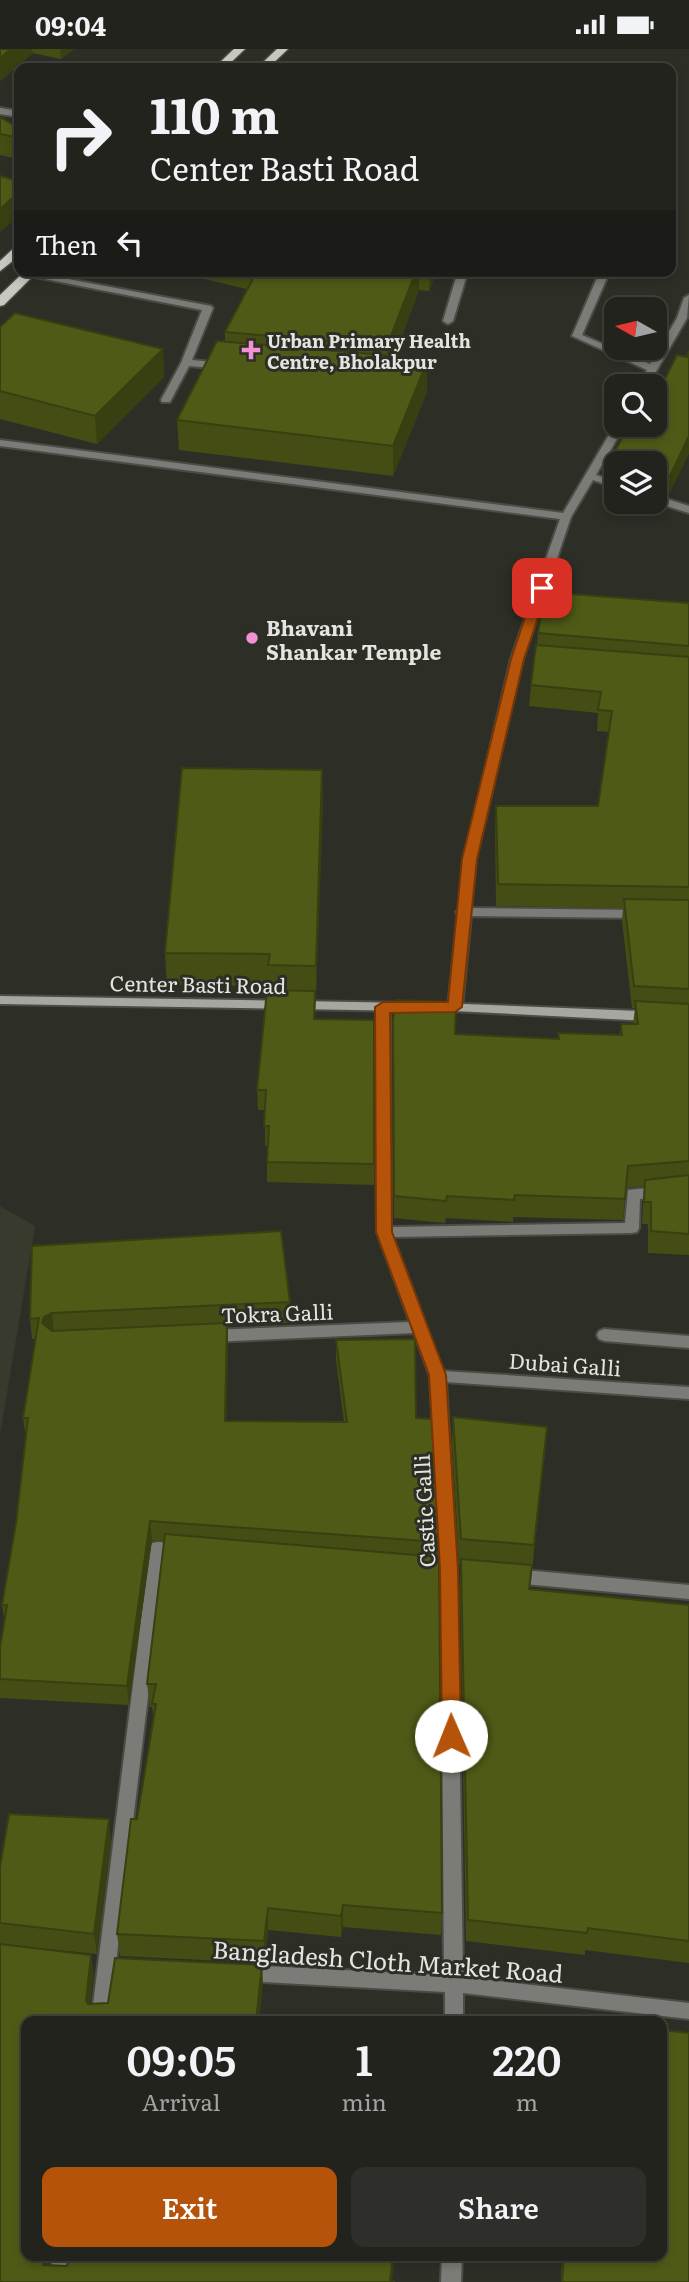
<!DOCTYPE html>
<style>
body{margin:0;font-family:Literata,serif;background:#2e2f2a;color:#f1f3f6;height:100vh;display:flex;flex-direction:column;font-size:26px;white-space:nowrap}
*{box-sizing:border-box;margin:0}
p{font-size:23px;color:#a2a4a4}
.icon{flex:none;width:38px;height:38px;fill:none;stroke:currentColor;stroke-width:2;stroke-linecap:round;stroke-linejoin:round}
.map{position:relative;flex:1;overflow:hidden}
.drawer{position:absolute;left:21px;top:1967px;width:646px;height:245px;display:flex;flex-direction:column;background:#22231d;border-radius:14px;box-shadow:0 4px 10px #0003,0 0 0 2px #3f403b}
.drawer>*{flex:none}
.guide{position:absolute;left:14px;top:14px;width:662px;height:214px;border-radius:14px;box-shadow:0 4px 10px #0003,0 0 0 2px #3f403b;background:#22231d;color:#f1f3f6;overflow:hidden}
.needle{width:46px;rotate:278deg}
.fabs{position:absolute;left:604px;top:248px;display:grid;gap:14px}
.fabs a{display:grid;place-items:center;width:63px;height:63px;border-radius:14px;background:#22231d;box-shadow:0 4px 10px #0003,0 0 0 2px #3f403b;font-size:35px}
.pin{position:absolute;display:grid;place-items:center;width:60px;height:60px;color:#fff;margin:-30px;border-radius:14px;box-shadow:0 4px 10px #0006}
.me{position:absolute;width:77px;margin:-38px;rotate:359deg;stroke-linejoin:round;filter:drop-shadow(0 0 5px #0008)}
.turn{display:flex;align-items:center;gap:24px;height:147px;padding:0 21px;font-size:32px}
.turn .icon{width:91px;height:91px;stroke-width:2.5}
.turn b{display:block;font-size:49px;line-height:60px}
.then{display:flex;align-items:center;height:66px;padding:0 21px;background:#0003;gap:14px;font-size:26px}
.eta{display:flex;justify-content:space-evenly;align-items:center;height:119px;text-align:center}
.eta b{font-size:42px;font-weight:600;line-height:49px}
.primary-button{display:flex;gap:14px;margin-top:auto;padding:14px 21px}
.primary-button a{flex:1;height:80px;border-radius:14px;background:#b45309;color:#fff;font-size:28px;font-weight:600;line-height:80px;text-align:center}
.primary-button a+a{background:#2e2f2a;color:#f1f3f6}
.status{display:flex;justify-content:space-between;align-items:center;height:49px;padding:0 35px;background:#22231d;direction:ltr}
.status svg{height:19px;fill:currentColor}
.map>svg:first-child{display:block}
.built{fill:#373a2c}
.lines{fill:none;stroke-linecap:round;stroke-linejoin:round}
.lane-casing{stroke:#4a4c45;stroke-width:4}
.street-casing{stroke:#4a4c45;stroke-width:4}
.secondary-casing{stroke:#4a4c45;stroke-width:4}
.primary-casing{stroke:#4a4c45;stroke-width:3}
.lane{fill:#7b7c77;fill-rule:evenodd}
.street{fill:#7b7c77;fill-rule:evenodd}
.secondary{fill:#a6a7a1;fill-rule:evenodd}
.primary{fill:#c7c9c0;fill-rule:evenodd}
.wall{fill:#454d14}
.shaded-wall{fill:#383f10}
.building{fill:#505a17;stroke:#383f10;stroke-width:2}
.route{fill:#b45309;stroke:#753606;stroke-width:2}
.poi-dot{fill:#f491d4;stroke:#2d2f27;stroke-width:2.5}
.labels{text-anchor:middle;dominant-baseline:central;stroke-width:6;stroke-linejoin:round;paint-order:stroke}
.far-poi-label{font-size:18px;font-weight:bold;fill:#e4e5e0;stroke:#2d2f27;text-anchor:start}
.poi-label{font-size:21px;font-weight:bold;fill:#e4e5e0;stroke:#2d2f27;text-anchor:start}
.street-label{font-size:21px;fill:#e4e5e0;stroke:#2d2f27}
.near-street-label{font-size:24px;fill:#e4e5e0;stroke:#2d2f27}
</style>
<div class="status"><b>09:04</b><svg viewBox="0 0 49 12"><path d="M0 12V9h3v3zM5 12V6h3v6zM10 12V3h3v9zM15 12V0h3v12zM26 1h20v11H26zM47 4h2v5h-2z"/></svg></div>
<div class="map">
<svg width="689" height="2233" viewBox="0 0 689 2233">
<rect width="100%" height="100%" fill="#2d2f27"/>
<path class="built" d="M0 1157 35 1177 0 1386Z"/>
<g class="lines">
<g class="lane-casing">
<path id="lane" d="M26 222 211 257 213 259 192 311 223 314 228 317 223 320 189 317 170 353H162L161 351 181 314 202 261 30 227 27 226Z"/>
</g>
<g class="street-casing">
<g id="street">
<path d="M0 59 19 62V68L0 65Z"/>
<path d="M458 222H468L453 272 448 275 443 272Z"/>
<path d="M600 222H610L582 286 650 315 677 269 684 249 689 246 687 269 647 338H637L647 321 572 287Z"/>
<path d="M616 374V376H625L596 426 616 432V439L593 431 571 468 523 610 476 810 471 859 639 861 645 865 639 869 471 867 462 958 455 962 448 958 458 866 456 863 459 860 464 810 511 610 560 470 0 397V391L563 464Z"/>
<path d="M654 446 689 457V464L654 453Z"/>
<path d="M383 954 390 958 391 1178 625 1174 628 1141 689 1135V1145L640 1150 639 1179 637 1183 632 1184 393 1188 443 1322 689 1338V1350L446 1333 457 1521 463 1928 689 1954V1970L463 1944V1972H445V1943L245 1932 239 1930 236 1924 239 1918 245 1916 444 1926 441 1521 430 1327 414 1284 209 1293 204 1291 202 1287 204 1283 209 1281 410 1273 377 1183 376 958Z"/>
<path d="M604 1280 689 1287V1299L604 1292 599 1290 597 1286 599 1282Z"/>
<path d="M158 1493 188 1496 190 1501 188 1506 182 1507 165 1506 109 1972H91L150 1499 152 1494Z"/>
<path d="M513 1520 689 1536V1550L513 1534 507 1532 505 1527 507 1522Z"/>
<path d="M53 2207H73L69 2233H49Z"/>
<path d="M442 2207H462L461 2233H441Z"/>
</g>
</g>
<g class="secondary-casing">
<g id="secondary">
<path d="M0 947 411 954 418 958 411 962 0 955Z"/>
<path d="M439 954 689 964V974L434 961 432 958 434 955Z"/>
</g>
</g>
<g class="primary-casing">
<g id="primary">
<path d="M234 0H245L225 19H214Z"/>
<path d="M277 0H288L268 19H257Z"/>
<path d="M15 198H19V207L0 222V212Z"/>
<path d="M25 222H38L4 256 0 257V246Z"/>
</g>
</g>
<use href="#lane" class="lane"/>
<use href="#street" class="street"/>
<use href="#secondary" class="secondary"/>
<use href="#primary" class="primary"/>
</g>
<g class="wall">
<path d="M0 0H74L61 10 33 4 0 32Z"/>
<path d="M0 68 19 79V110L0 106Z"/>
<path d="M170 222H437L429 242 419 241 394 308 427 313V343L393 427 179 401 177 371 225 293V283L247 240Z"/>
<path d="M0 278 163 300 164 328 97 395 0 370Z"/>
<path d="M689 302V404L668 447 654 442V415H616V426L612 424 614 404 658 344 687 308Z"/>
<path d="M689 554V1206L648 1204V1175H642L644 1137 626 1139 623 1171 513 1168V1173L446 1169 445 1174 394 1169 393 992 455 985 558 990V984L620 986 621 975H633L635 959H632L622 872 623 859 496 857 495 778 496 757H598L609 683 597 682 598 664 529 657 531 636 537 596 538 584Z"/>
<path d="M322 721 323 753 315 970 374 971V1136L267 1133V1113L268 1097H265V1061H258L257 1041 269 937 167 936 165 904Z"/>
<path d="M32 1197 290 1253V1274L227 1276 228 1294 226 1372 344 1373 336 1311V1291L416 1369 439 1493 442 1864 441 1886 343 1878 341 1888 268 1881 265 1914 120 1907 117 1885 154 1671 152 1658H150L147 1635 165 1492 152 1491 129 1656 0 1649V1599L5 1573 2 1556 16 1474 26 1389 23 1369 36 1290H32L30 1270Z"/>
<path d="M453 1368 545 1403 530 1541 689 1556V1914L585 1901V1906L466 1892 460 1533 461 1515H459L452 1393Z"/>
<path d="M111 1791 97 1905 0 1895V1818Z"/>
<path d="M562 2207H662L689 2233H561Z"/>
</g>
<g class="shaded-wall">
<path d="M11 0H32L33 4 0 32V9Z"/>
<path d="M60 0H74L61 10Z"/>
<path d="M19 143V167L0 183V160Z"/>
<path d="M250 222H258L251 241Z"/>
<path d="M416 222H419V241L387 325V297Z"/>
<path d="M430 222H437L429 242Z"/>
<path d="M163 300 164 328 97 395 95 367Z"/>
<path d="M427 313V343L393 427V397Z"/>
<path d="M689 387V404L668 447 670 427Z"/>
<path d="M322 721 323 753 316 949V917Z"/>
<path d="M52 1264 54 1284 42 1274 44 1268Z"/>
<path d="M227 1274 228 1294 226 1392 225 1372Z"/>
<path d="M547 1378 545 1403 532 1521 534 1496Z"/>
<path d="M150 1472 152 1491 129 1656 127 1637Z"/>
<path d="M109 1770 111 1791 97 1905 94 1885Z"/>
<path d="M343 1856V1878L341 1888V1867Z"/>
<path d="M268 1859V1881L265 1914 264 1892Z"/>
<path d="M91 1906 94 1926 88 1972 86 1952Z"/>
<path d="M262 1916 263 1936 259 1972H256Z"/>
<path d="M45 2207H51L47 2233 43 2216Z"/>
<path d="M393 2207H395L392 2233H390Z"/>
</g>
<g class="building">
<path d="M0 0H11L0 9Z"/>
<path d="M0 68 19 79V89L0 85Z"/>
<path d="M0 127 19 132V143L0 160Z"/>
<path d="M257 222H416L387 297 225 283Z"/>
<path d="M15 264 163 300 95 367 0 342V278Z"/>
<path d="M217 292 383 306 427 313 393 397 177 371Z"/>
<path d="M689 302V387L670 427 654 420V415H641L614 404 629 376H654V344H658L677 306 687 308Z"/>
<path d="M544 543 689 554V597L538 584Z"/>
<path d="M536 596 689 608V838L498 835 496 757H598L612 662 598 661 601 643 531 636Z"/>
<path d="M182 719 322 721 316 917 268 916 270 905 165 904Z"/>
<path d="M624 850 689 851V940L634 937Z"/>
<path d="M267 941 315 942 314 970 374 971V1115L267 1113 269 1077H264L266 1041H257Z"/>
<path d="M396 951 456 953 455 985 559 990 558 984 622 986 621 975H638L635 952 689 955V1112L628 1117 625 1150 515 1146 514 1151 447 1147 446 1152 394 1147 393 970Z"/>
<path d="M689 1126V1185L651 1182V1153H644L645 1131Z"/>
<path d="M281 1182 290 1253 52 1264 44 1268 42 1274 52 1282 227 1274 225 1372 347 1373 336 1291 415 1290 416 1369 432 1370 439 1493 150 1472 127 1637 0 1630V1599L7 1556H2L16 1474 28 1369H23L39 1269 30 1270 32 1197Z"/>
<path d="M453 1368 547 1378 534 1496 461 1490Z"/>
<path d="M165 1485 439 1508 442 1864 343 1856 341 1867 268 1859 264 1892 117 1885 131 1770H137L156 1655H152L156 1635H147Z"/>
<path d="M461 1510 532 1516 529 1540 689 1556V1892L588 1879 587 1884 468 1871Z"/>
<path d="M9 1765 109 1770 94 1885 0 1874V1818Z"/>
<path d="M0 1895 91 1906 86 1952 88 1955 108 1954 115 1909 262 1916 256 1972H26V2207H45L43 2216 67 2217 69 2207H393L390 2232 395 2233H0Z"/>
<path d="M488 1970 508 1972H487Z"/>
<path d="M662 1981 689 1984V2233H562L564 2207H662Z"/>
</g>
<path class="route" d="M542 535 548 539 524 610 477 810 462 958 455 963 390 964 392 1183 446 1326 458 1521 461 1687 458 1693 451 1695 444 1693 442 1687 440 1521 429 1326 376 1183 375 958 383 953H448L462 810 511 610 535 539Z"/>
<g class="poi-dot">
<path d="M247.5 290.5h7v7h7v7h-7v7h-7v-7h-7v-7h7z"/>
<circle cx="252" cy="589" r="7"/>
</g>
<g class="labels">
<g class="far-poi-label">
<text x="267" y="291">Urban Primary Health<tspan x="267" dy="21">Centre, Bholakpur</tspan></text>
</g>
<g class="poi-label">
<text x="266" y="577">Bhavani<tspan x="266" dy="24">Shankar Temple</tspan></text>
</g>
<g class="street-label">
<text transform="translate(198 934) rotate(1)">Center Basti Road</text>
<text transform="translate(277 1263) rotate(-2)">Tokra Galli</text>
<text transform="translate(565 1314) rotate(4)">Dubai Galli</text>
<text transform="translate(423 1462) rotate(-93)">Castic Galli</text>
</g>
<g class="near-street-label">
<text transform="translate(388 1911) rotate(4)">Bangladesh Cloth Market Road</text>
</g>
</g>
</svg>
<div class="fabs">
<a><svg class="needle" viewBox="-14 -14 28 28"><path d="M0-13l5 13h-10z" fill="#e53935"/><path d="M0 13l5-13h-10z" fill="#a2a4a4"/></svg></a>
<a><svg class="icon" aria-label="search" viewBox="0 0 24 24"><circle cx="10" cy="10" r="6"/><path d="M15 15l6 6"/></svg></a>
<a><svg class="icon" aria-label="layers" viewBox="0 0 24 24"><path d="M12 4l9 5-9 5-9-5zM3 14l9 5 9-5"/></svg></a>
</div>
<div class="pin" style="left:542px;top:539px;background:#d93025"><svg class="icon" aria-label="arrive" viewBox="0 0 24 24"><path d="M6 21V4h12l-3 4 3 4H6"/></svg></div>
<svg class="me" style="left:451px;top:1687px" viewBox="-20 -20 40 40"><circle r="19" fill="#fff"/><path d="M0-13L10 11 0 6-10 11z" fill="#b45309"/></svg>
<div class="guide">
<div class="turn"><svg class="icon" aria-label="right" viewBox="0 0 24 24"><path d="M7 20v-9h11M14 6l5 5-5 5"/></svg><div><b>110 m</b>Center Basti Road</div></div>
<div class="then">Then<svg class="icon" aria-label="left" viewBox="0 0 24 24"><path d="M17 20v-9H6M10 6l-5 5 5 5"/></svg></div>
</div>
<section class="drawer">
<div class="eta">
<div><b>09:05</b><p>Arrival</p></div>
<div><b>1</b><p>min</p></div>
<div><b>220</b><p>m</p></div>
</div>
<div class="primary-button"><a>Exit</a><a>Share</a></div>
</section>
</div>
